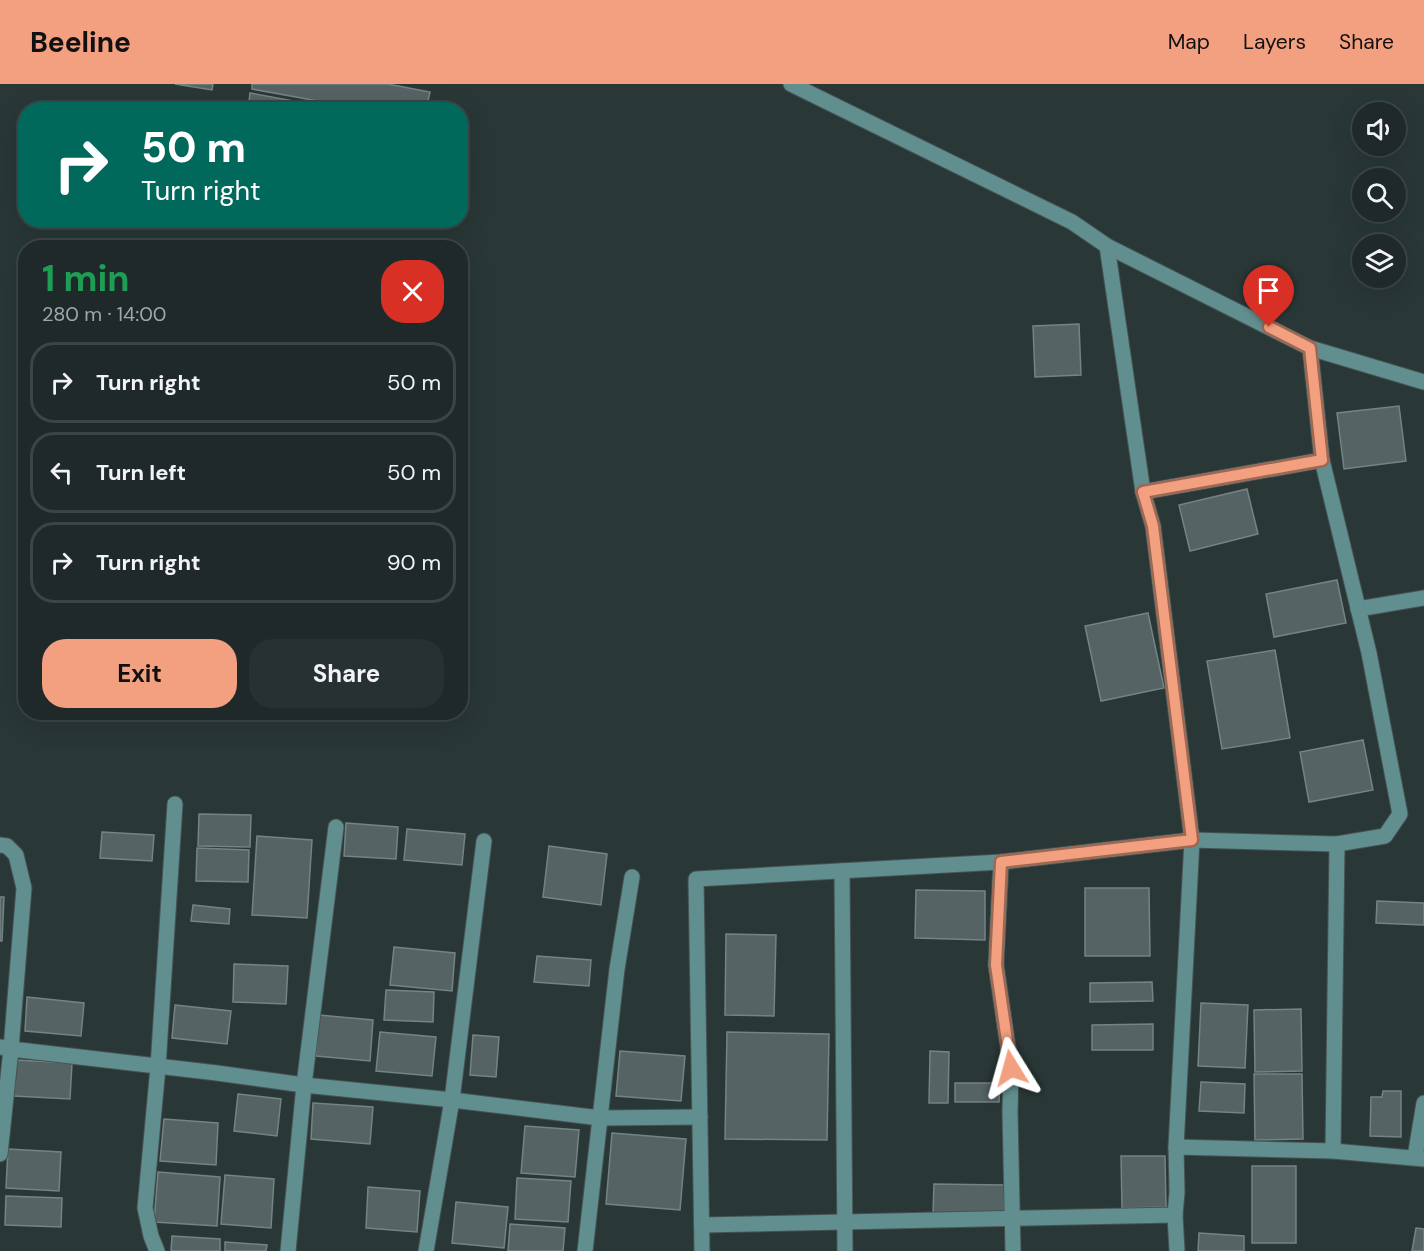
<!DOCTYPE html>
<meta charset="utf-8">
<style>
body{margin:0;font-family:"DM Sans",sans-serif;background:#273131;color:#f1f3f6;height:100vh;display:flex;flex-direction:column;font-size:22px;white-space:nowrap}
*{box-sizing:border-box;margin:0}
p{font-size:20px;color:#a1a6a8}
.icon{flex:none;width:33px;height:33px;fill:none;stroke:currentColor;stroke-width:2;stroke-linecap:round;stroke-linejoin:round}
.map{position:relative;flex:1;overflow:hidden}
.sheet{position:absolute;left:18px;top:156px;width:450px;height:480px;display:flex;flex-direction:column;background:#1f2929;border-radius:24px;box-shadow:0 6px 24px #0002,0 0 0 2px #3c4546}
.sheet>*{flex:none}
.banner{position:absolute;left:18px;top:18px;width:450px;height:126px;border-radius:24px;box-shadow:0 6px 24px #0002,0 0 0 2px #3c4546;background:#00695c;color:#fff;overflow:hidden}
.buttons{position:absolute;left:1352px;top:18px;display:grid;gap:12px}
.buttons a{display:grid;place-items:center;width:54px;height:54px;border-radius:50%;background:#1f2929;box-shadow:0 6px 24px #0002,0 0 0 2px #3c4546;font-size:30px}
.pin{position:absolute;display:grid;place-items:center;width:51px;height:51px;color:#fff;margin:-62px -26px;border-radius:50% 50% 50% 0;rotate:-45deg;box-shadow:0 0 6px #0007}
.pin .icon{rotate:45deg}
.me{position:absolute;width:66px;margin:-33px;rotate:352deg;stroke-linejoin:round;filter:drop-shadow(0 0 4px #0008)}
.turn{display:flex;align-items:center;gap:21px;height:126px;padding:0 24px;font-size:27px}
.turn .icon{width:78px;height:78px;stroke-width:2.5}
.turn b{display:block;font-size:42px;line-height:51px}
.round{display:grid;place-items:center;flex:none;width:63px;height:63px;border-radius:24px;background:#273131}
.overview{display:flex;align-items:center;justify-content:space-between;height:102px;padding:0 24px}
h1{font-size:36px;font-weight:700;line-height:45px;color:#1e9e55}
.cta{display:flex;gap:12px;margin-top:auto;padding:12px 24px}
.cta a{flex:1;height:69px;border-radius:24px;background:#f2a080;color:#111;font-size:24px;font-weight:700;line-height:69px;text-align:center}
.cta a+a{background:#273131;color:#f1f3f6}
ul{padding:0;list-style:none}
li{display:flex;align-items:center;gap:18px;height:81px;margin:0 12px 9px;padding:0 12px;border:3px solid #3c4546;border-radius:24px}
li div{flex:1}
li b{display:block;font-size:22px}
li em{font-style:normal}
header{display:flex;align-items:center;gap:36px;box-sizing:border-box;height:84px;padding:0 30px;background:#f2a080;color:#111}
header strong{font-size:28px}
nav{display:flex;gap:33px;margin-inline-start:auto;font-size:21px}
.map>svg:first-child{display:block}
.building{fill:#556364;stroke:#748383;stroke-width:1.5}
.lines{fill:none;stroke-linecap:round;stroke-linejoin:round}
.minor-casing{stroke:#465353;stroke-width:17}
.minor{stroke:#618e8f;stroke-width:15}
.route-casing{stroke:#9d6853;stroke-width:15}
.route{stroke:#f2a080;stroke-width:10}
</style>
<header>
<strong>Beeline</strong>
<nav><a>Map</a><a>Layers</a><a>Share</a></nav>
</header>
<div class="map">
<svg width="1424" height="1167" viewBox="0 0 1424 1167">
<rect width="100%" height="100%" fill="#293737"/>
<g class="building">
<path d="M175 0H213L212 6Z"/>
<path d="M252 0H388L430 8 426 26H367L252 5Z"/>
<path d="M250 9 343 26H248Z"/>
<path d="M1079 240 1081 291 1035 293 1033 242Z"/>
<path d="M1399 322 1406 377 1344 385 1337 329Z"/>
<path d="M1247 405 1258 450 1190 467 1179 421Z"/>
<path d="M1337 496 1346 539 1274 553 1266 510Z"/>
<path d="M1148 529 1164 604 1101 617 1085 542Z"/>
<path d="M1275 566 1290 654 1222 665 1207 577Z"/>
<path d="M1363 656 1373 706 1309 718 1300 668Z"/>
<path d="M199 730 251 731 250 763 198 762Z"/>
<path d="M346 739 398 743 396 775 344 772Z"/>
<path d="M407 745 465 750 462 781 404 776Z"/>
<path d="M102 748 154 751 152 777 100 774Z"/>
<path d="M257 752 312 756 307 834 252 831Z"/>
<path d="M549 762 607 770 601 821 543 813Z"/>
<path d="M197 764 249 766 248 798 196 797Z"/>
<path d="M1085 804H1149L1150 872H1085Z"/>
<path d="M916 806 985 807V856L915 854Z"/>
<path d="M0 813H4L2 857H0Z"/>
<path d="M1377 817 1424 819V841L1376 839Z"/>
<path d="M193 821 230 825 229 840 191 837Z"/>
<path d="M726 850 776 851 774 932 725 931Z"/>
<path d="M394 863 455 869 452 907 390 901Z"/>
<path d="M537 872 591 876 589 902 534 898Z"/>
<path d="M234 880 288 882 286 920 233 918Z"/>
<path d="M1152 898 1153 917 1090 918V899Z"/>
<path d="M386 906 434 908 433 938 384 936Z"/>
<path d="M27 913 84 919 81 952 25 947Z"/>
<path d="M1201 919 1248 921 1245 984 1198 982Z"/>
<path d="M175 921 231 927 227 960 172 954Z"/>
<path d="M1301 925 1302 987 1255 988 1254 926Z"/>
<path d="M319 931 373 936 370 977 316 972Z"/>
<path d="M1153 940V966H1092V941Z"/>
<path d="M380 948 436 953 432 992 376 987Z"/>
<path d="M727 948 829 950 827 1056 725 1055Z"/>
<path d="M473 951 499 953 496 993 470 991Z"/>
<path d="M620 967 685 972 681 1017 616 1012Z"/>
<path d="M930 967 949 968 948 1019H929Z"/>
<path d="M16 976 72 979 70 1015 14 1012Z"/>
<path d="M1254 990H1302L1303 1055 1255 1056Z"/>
<path d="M1201 998 1245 1000 1244 1029 1199 1027Z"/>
<path d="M955 999H1000L999 1018H955Z"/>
<path d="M1383 1007H1401V1053L1370 1052 1371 1013H1382Z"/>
<path d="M238 1010 281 1015 277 1052 234 1047Z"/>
<path d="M313 1019 373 1023 370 1060 311 1055Z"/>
<path d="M164 1035 218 1039 216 1081 160 1077Z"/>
<path d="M525 1042 579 1046 575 1093 521 1089Z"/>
<path d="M612 1049 686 1055 680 1126 606 1120Z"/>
<path d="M8 1065 61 1068 59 1107 6 1104Z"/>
<path d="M1121 1072H1165L1166 1123 1122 1124Z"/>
<rect x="1252" y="1082" width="44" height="77"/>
<path d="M158 1088 220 1093 217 1142 154 1138Z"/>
<path d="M225 1091 274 1095 271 1144 221 1140Z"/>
<path d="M517 1094 571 1097 568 1138 515 1135Z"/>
<path d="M934 1100 1004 1101V1131L933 1130Z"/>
<path d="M368 1103 420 1107 417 1148 366 1144Z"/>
<path d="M6 1112 62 1114 61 1143 5 1141Z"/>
<path d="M456 1118 508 1123 504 1164 452 1159Z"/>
<path d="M510 1140 565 1144 563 1167H508Z"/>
<path d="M1416 1144 1424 1145V1167H1412Z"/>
<path d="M1199 1149 1244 1152V1167H1198Z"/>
<path d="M172 1152 220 1155V1167H171Z"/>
<path d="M225 1158 267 1161 266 1167H225Z"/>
</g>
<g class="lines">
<g class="minor-casing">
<g id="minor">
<path d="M791 0 1072 138 1107 162 1310 264 1424 298"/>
<path d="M1143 408 1322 376"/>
<path d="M1358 525 1424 514"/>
<path d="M0 761 7 762 16 771 24 804 11 965 0 963"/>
<path d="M1001 778 996 881 1011 984 1010 1028 1013 1167"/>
<path d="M842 787 845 1167"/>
<path d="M632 793 617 885 600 1034 700 1033"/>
<path d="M1176 1063 1333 1067 1424 1075"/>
<path d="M1333 1067 1337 760"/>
<path d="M0 1070 11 965 217 989 304 1001 452 1016 600 1034 585 1167"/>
<path d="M1415 1073 1424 1019"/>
<path d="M1175 1131 1177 1167"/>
<path d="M702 1141 1175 1131 1177 1108 1176 1063 1192 756 1153 442 1143 408 1107 162"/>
<path d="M157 1167 151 1152 145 1124 158 983 175 720"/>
<path d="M288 1167 304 1001 336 743"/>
<path d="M426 1167 452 1016 484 757"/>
<path d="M702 1167 696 795 1001 778 1192 756 1337 760 1385 752 1400 730 1369 569 1322 376 1310 264"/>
</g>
</g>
<use href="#minor" class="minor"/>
</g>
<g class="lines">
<g class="route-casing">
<path id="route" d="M1011 984 996 881 1001 778 1192 756 1153 442 1143 408 1322 376 1310 264 1269 243"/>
</g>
<use href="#route" class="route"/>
</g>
</svg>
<div class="buttons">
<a><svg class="icon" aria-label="sound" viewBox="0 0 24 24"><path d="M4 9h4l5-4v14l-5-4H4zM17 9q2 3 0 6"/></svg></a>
<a><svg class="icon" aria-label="search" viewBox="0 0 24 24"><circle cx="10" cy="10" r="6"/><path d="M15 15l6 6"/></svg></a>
<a><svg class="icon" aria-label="layers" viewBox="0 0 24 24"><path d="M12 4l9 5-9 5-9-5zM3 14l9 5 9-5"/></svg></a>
</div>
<div class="pin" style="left:1269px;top:243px;background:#d93025"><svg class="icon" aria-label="arrive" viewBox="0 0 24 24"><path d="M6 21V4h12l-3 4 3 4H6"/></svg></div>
<svg class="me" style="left:1011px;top:984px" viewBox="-20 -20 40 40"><path d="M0-17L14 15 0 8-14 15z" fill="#f2a080" stroke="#fff" stroke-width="4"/></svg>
<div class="banner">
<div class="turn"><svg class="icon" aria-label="right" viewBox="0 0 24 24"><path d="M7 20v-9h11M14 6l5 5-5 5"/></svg><div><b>50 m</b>Turn right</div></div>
</div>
<section class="sheet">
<div class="overview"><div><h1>1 min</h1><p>280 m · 14:00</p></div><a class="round" style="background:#d93025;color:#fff"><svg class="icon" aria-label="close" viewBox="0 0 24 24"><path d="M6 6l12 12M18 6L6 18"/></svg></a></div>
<ul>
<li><svg class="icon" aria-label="right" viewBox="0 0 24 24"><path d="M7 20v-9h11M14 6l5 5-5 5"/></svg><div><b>Turn right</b></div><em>50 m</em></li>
<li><svg class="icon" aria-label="left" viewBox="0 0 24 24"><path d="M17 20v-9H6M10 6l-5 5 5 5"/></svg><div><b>Turn left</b></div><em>50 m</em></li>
<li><svg class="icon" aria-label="right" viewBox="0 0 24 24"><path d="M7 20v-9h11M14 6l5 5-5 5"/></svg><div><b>Turn right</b></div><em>90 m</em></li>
</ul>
<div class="cta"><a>Exit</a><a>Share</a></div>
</section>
</div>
